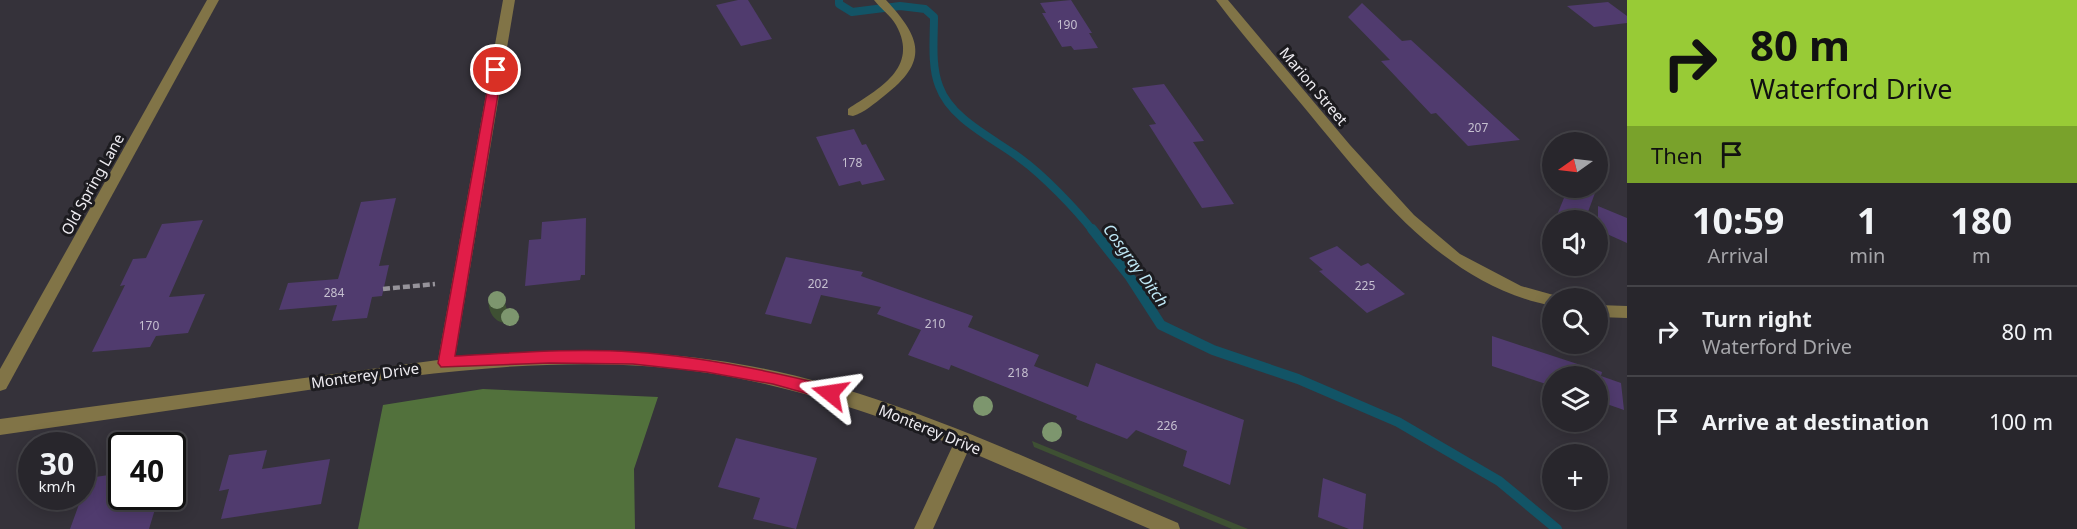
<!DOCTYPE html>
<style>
body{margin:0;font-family:"Noto Sans",sans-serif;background:#343238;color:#f1f3f6;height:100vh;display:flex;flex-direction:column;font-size:22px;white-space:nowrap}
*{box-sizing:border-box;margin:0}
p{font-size:20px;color:#a5a5a9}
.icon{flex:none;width:33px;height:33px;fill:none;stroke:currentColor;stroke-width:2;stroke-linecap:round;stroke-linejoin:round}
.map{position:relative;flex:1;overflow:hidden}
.sheet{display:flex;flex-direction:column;background:#28262c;width:450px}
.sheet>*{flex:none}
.guide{background:#98cb36;color:#111;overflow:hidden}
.needle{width:39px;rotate:256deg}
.fabs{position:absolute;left:1542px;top:132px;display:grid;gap:12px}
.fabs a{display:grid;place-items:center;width:66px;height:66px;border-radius:50%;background:#28262c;box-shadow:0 3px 15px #0003,0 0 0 2px #444348;font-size:30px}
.speed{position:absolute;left:18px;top:432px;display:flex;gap:12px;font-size:30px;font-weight:700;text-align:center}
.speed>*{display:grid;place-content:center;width:78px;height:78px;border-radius:50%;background:#28262c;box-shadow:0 3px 15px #0003,0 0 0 2px #444348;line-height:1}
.speed small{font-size:15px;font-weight:400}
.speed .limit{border:3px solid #111;border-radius:9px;background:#fff;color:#111}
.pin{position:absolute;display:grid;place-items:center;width:51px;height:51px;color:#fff;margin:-26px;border:3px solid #fff;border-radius:50%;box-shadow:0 2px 6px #0007}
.me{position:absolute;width:66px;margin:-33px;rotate:285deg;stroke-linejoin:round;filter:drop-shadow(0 0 4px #0008)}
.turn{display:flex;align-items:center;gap:21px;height:126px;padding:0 24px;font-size:27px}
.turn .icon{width:78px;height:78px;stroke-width:2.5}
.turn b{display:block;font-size:42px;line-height:51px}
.then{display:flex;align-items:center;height:57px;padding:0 24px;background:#0003;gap:12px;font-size:22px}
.eta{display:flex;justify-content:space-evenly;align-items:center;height:102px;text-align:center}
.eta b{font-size:36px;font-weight:700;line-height:42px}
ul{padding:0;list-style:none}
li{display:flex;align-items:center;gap:18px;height:90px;padding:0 24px;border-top:2px solid #444348}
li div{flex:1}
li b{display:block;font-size:22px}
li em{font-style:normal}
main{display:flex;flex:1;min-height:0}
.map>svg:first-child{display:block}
.green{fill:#3e5033}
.forest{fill:#52713c}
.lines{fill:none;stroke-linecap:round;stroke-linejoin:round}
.stream-far1{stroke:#125466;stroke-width:8}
.stream{stroke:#125466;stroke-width:10}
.building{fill:#503b6e}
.path{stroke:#96939a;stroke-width:4.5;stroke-dasharray:7 3;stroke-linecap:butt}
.minor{fill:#817447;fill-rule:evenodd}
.tree{fill:#7d966e}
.route{fill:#e11d48;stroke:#92132f;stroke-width:1.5}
.labels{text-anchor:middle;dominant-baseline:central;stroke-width:6;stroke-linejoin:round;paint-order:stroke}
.number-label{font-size:12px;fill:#c6c0d0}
.street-label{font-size:15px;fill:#eeecf1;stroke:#1c1b1f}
.water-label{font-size:16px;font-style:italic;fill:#bee7f5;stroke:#1c1b1f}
</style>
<main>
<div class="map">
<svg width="1627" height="529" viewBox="0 0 1627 529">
<rect width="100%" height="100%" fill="#35323a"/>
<g class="green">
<path d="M496 293H502L507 310 520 316 518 321C498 329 486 314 489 296Z"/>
<path d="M1032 441 1248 529H1232L1034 447Z"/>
</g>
<path class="forest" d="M483 389 658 397 634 469 635 529H358L383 405Z"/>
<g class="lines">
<path class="stream-far1" d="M839 0V4L852 12 900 6 925 9 934 17C934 38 931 66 939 86 951 120 995 139 1021 159 1043 175 1076 209 1093 231"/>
<path class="stream" d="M1092 229 1130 277 1161 325 1213 350 1298 379 1398 422 1499 481 1557 529"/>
</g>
<g class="building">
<path d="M738 0H748L772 39 741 46 716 5Z"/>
<path d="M1071 0 1092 33H1089L1098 48 1074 50 1071 46 1062 47 1042 13H1046L1040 3Z"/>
<path d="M1608 2 1627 16V23L1594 27 1567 6Z"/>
<path d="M1362 3 1402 41 1411 40 1520 140 1468 146 1436 113 1431 114 1381 61 1390 60 1348 17Z"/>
<path d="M1164 84 1204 141 1193 142 1234 204 1202 208 1149 125 1156 124 1132 88Z"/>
<path d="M854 129 862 145 866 144 885 180 862 185 860 181 839 186 816 137Z"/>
<path d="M1568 188H1580L1595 193 1585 220H1555Z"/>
<path d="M396 198 379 266 389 265 382 296 372 297 367 318 332 321 337 305 279 310 288 283 338 279 361 202Z"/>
<path d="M1598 206 1627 218V243L1598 230Z"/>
<path d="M586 218 585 275H581L580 280 525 286 529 240 541 239 542 222Z"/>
<path d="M203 220 169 297 205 294 188 333 156 336 150 347 92 352 125 285 120 286 133 259 146 258 162 224Z"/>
<path d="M1337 246 1361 266 1368 263 1405 294 1367 313 1319 271 1323 270 1309 258Z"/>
<path d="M786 257 863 272 861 276 973 316 968 327 1039 355 1034 366 1088 387 1096 363 1244 420 1230 485 1183 466 1187 451 1136 430 1127 439 1076 419 1077 416 951 365 949 370 908 355 921 330 877 314 881 307 821 295 811 324 765 314Z"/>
<path d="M1492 336 1602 372 1601 376 1621 383 1624 410 1598 401V376H1552V386L1492 366Z"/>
<path d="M736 438 817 458 796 529 753 519 760 498 718 487Z"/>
<path d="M267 450 262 469 330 459 321 504 221 519 229 489 219 491 229 455Z"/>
<path d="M122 473V496H159L149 529H70L82 496V479Z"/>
<path d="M1323 478 1366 494 1363 529H1349L1318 517Z"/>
</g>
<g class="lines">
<path class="path" d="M383 289 435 284"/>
<g class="minor">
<path d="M207 0H219L6 389 0 391V369Z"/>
<path d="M503 0H515L455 358C541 349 627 348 713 360 875 382 1028 460 1178 523L1180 529H1150L968 451 933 529H914L953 445C876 414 797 388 715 374 581 352 442 371 308 390 206 405 103 420 0 435V419L438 360Z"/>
<path d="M874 0H886C921 38 930 61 884 96 875 103 864 113 853 116L848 115V109C878 89 920 68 896 25 891 16 881 9 874 0Z"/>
<path d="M1216 0H1228L1350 145 1414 215 1460 254 1521 286 1557 296 1559 298H1552V306C1442 284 1371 188 1303 106 1274 71 1243 36 1216 0Z"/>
<path d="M1598 305 1627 306V318L1598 317Z"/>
</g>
</g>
<g class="tree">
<circle cx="497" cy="300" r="9"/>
<circle cx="510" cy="317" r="9"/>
<circle cx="983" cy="406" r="10"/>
<circle cx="1052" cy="432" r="10"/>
</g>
<path class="route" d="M496 66 502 70 455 356C514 353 573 348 633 352 700 356 766 370 830 386L836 388 838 393 836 398 830 400 773 384 706 372 633 364 550 363 441 367 438 363 491 70Z"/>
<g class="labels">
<g class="number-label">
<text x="1067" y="24">190</text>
<text x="1478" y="127">207</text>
<text x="852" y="162">178</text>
<text x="818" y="283">202</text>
<text x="1365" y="285">225</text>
<text x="334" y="292">284</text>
<text x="935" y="323">210</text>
<text x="149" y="325">170</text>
<text x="1018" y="372">218</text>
<text x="1167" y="425">226</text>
</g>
<g class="street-label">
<text transform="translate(1314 86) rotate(50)">Marion Street</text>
<text transform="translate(92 184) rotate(-61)">Old Spring Lane</text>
<text transform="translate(365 375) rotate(-8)">Monterey Drive</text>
<text transform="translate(930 429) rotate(22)">Monterey Drive</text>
</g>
<g class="water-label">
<text transform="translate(1136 265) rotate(54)">Cosgray Ditch</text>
</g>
</g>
</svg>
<div class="fabs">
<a><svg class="needle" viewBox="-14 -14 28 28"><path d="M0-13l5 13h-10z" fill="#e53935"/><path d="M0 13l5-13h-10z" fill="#a5a5a9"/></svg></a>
<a><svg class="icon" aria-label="sound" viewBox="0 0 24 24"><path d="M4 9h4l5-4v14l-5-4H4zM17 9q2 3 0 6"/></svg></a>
<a><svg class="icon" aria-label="search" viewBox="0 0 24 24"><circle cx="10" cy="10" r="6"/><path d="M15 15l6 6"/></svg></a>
<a><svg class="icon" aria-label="layers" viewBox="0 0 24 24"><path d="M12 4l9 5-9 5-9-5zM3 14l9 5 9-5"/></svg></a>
<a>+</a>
</div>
<div class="speed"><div>30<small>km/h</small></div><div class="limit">40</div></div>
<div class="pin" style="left:496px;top:70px;background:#d93025"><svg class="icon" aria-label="arrive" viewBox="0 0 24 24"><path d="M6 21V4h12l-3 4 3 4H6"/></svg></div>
<svg class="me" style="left:830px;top:393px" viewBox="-20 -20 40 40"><path d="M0-17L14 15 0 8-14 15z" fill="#e11d48" stroke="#fff" stroke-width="4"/></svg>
</div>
<section class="sheet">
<div class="guide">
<div class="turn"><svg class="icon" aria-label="right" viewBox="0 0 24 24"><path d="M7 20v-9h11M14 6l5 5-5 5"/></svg><div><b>80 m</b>Waterford Drive</div></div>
<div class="then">Then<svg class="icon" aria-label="arrive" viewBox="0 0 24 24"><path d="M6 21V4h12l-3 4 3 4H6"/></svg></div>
</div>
<div class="eta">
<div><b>10:59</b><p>Arrival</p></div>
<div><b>1</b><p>min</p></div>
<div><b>180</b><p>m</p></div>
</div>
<ul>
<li><svg class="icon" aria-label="right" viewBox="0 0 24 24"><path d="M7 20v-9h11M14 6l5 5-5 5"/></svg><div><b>Turn right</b><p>Waterford Drive</p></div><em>80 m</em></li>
<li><svg class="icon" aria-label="arrive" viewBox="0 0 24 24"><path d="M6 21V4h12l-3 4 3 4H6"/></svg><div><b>Arrive at destination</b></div><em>100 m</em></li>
</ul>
</section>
</main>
